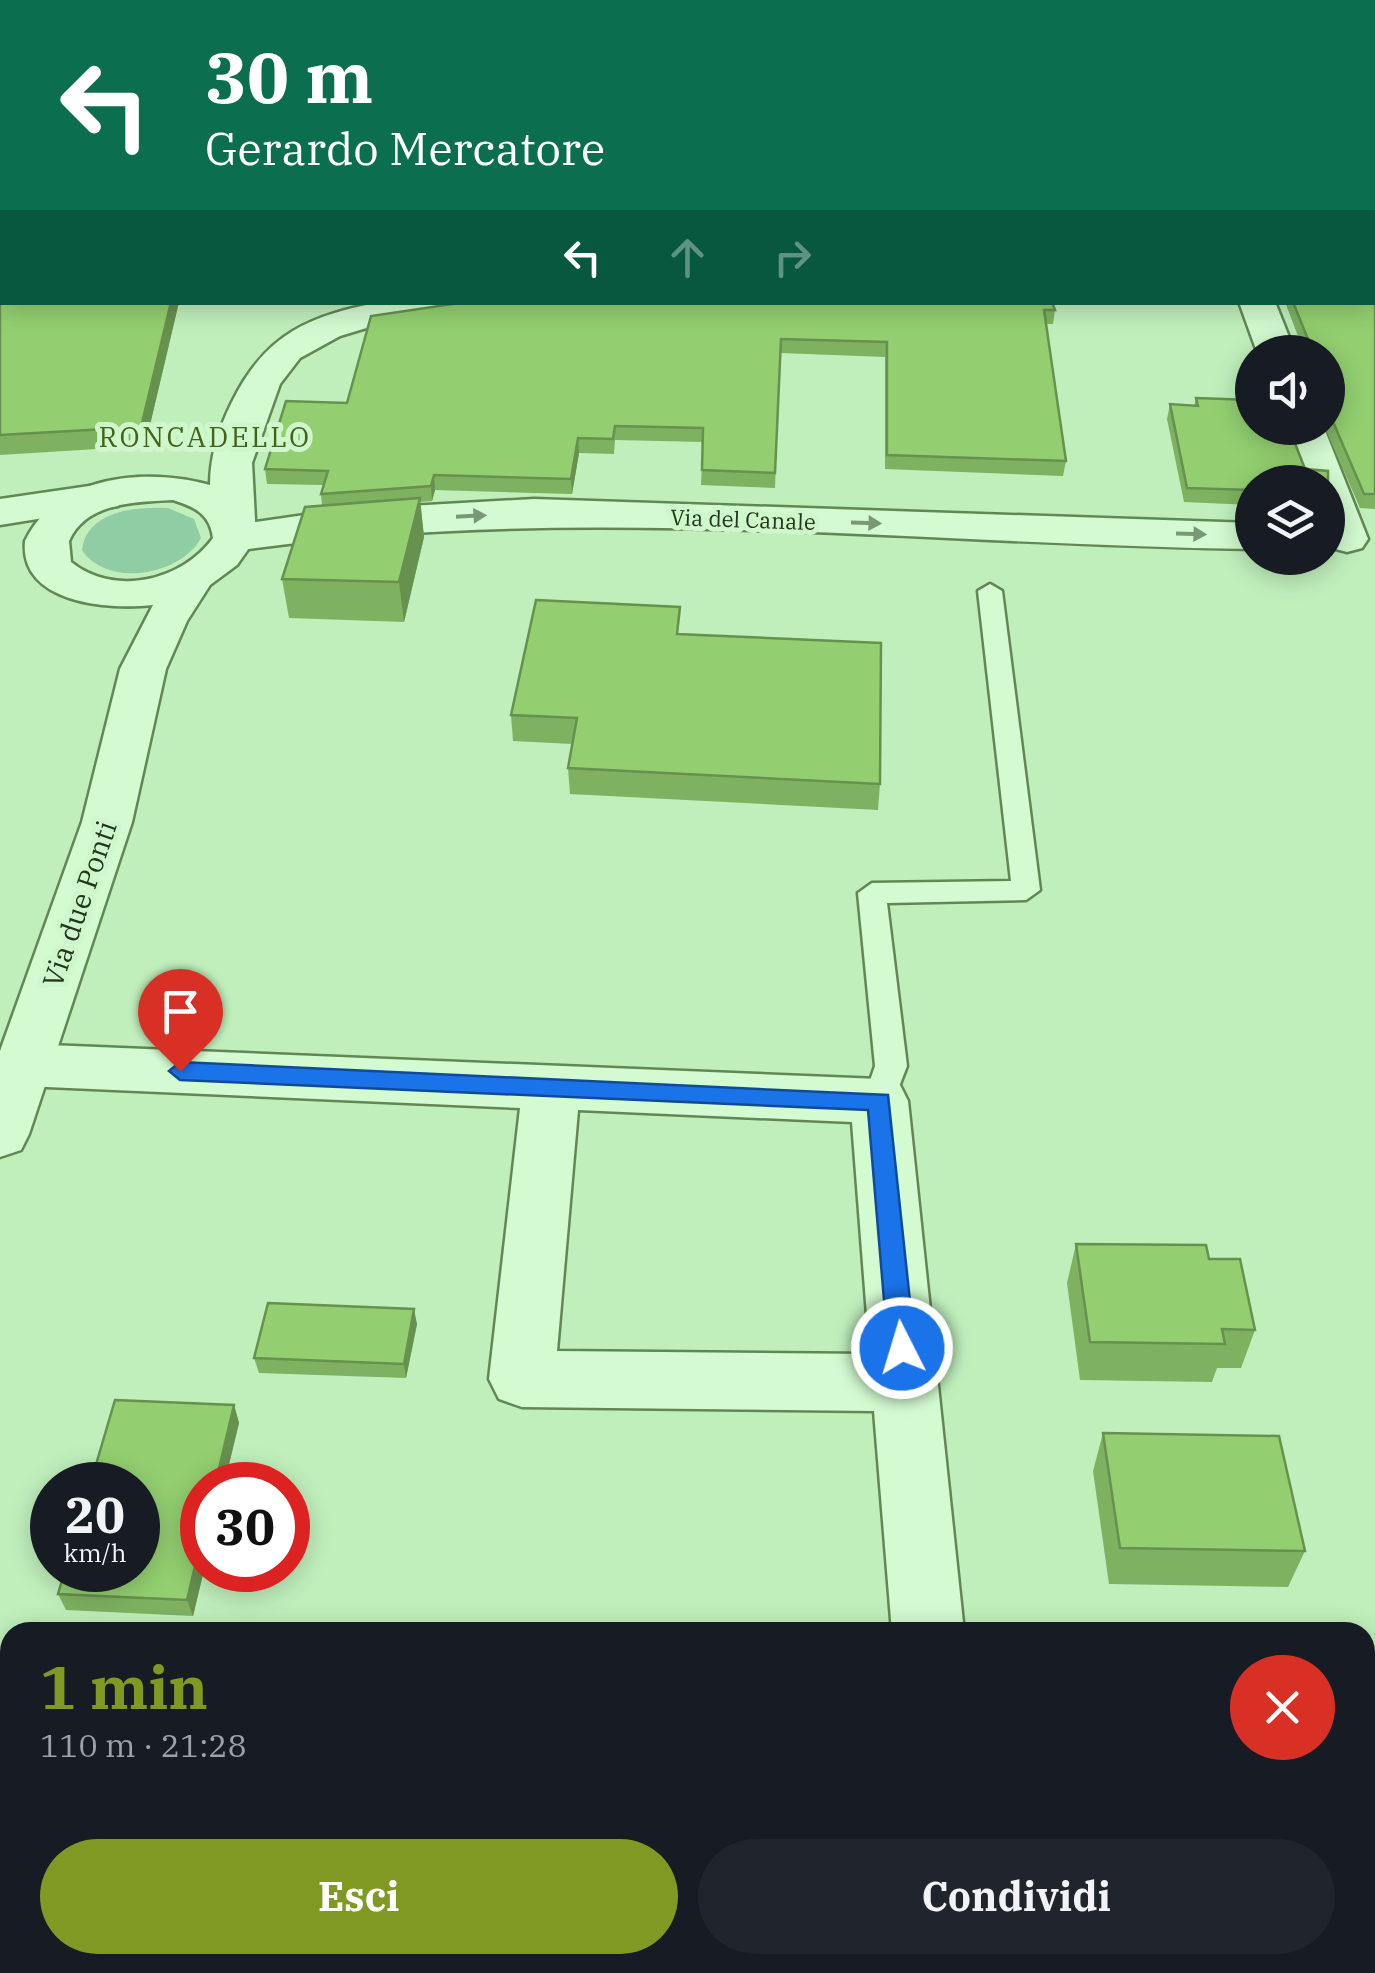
<!DOCTYPE html>
<html lang="it">
<meta charset="utf-8">
<style>
body{margin:0;font-family:"IBM Plex Serif",serif;background:#20242c;color:#f1f3f6;height:100vh;display:flex;flex-direction:column;font-size:38px;white-space:nowrap}
*{box-sizing:border-box;margin:0}
p{font-size:32px;color:#9ea1a6}
.icon{flex:none;width:55px;height:55px;fill:none;stroke:currentColor;stroke-width:2;stroke-linecap:round;stroke-linejoin:round}
.map{position:relative;flex:1;overflow:hidden}
.drawer{position:absolute;left:0px;top:1622px;width:1375px;height:352px;display:flex;flex-direction:column;background:#171b24;border-radius:30px 30px 0 0;box-shadow:0 5px 25px #0003}
.drawer>*{flex:none}
.banner{position:absolute;left:0px;top:0px;width:1375px;height:305px;box-shadow:0 5px 25px #0003;background:#0b6e4f;color:#fff;overflow:hidden}
.buttons{position:absolute;left:1235px;top:335px;display:grid;gap:20px}
.buttons a{display:grid;place-items:center;width:110px;height:110px;border-radius:50%;background:#171b24;box-shadow:0 5px 25px #0003;font-size:50px}
.speed{position:absolute;left:30px;top:1462px;display:flex;gap:20px;font-size:50px;font-weight:700;text-align:center}
.speed>*{display:grid;place-content:center;width:130px;height:130px;border-radius:50%;background:#171b24;box-shadow:0 5px 25px #0003;line-height:1}
.speed small{font-size:25px;font-weight:400}
.speed .limit{border:15px solid #d22;background:#fff;color:#111}
.pin{position:absolute;display:grid;place-items:center;width:85px;height:85px;color:#fff;margin:-102px -42px;border-radius:50% 50% 50% 0;rotate:-45deg;box-shadow:0 0 10px #0007}
.pin .icon{rotate:45deg}
.me{position:absolute;width:110px;margin:-55px;rotate:355deg;stroke-linejoin:round;filter:drop-shadow(0 0 8px #0008)}
.turn{display:flex;align-items:center;gap:35px;height:210px;padding:0 40px;font-size:45px}
.turn .icon{width:130px;height:130px;stroke-width:2.5}
.turn b{display:block;font-size:70px;line-height:85px}
.lanes{display:flex;align-items:center;height:95px;padding:0 40px;background:#0003;justify-content:center;gap:50px;direction:ltr}
.lanes .off{opacity:.35}
.round{display:grid;place-items:center;flex:none;width:105px;height:105px;border-radius:52px;background:#20242c}
.overview{display:flex;align-items:center;justify-content:space-between;height:170px;padding:0 40px}
h1{font-size:60px;font-weight:800;line-height:75px;color:#7f9923}
.cta{display:flex;gap:20px;margin-top:auto;padding:20px 40px}
.cta a{flex:1;height:115px;border-radius:60px;background:#7f9923;color:#fff;font-size:40px;font-weight:800;line-height:115px;text-align:center}
.cta a+a{background:#20242c;color:#f1f3f6}
.map>svg:first-child{display:block}
.green{fill:#90cda5}
.lines{fill:none;stroke-linecap:round;stroke-linejoin:round}
.service-casing{stroke:#628755;stroke-width:5}
.minor-casing{stroke:#628755;stroke-width:5}
.tertiary-casing{stroke:#628755;stroke-width:5}
.motorway-casing{stroke:#37552a;stroke-width:5}
.service{fill:#d3fad0;fill-rule:evenodd}
.minor{fill:#d3fad0;fill-rule:evenodd}
.tertiary{fill:#d3fad0;fill-rule:evenodd}
.motorway{fill:#6ae448;fill-rule:evenodd}
.wall{fill:#7eb260}
.shaded-wall{fill:#67914e}
.building{fill:#93cf70;stroke:#67914e;stroke-width:2.5}
.oneway{fill:#7b9876}
.route{fill:#1a73e8;stroke:#114b97;stroke-width:2.5}
.labels{text-anchor:middle;dominant-baseline:central;stroke-width:10;stroke-linejoin:round;paint-order:stroke}
.far-street-label{font-size:22px;fill:#23361b;stroke:#cff7cc}
.far-quarter-label{font-size:28px;letter-spacing:2.5px;fill:#436418;stroke:#cff7cc}
.street-label{font-size:28px;fill:#23361b;stroke:#cff7cc}
</style>
<div class="map">
<svg width="1375" height="1973" viewBox="0 0 1375 1973">
<rect width="100%" height="100%" fill="#c0efbc"/>
<path class="green" d="M168 508 194 519 201 538C181 575 108 589 82 550 86 511 137 506 168 508Z"/>
<g class="lines">
<g class="service-casing">
<path id="service" d="M990 584 1002 591 1040 890 1026 900 887 903 907 1066 890 1110 879 1113 868 1110 863 1101 875 1066 858 893 872 883 1011 881 978 591Z"/>
</g>
<g class="minor-casing">
<g id="minor">
<path d="M2 39V60L0 61V40Z"/>
<path d="M0 247 2 248V269H0Z"/>
<path d="M1239 302H1275L1295 352H1257Z"/>
<path d="M1284 428H1324L1368 539 1362 548 1347 552 1332 548 1328 542V482H1305Z"/>
<path d="M103 484 118 488 124 497 118 506 0 525V499Z"/>
<path d="M534 499 1252 523V549C914 544 572 502 235 551L220 547 214 538 220 529 235 525 339 510Z"/>
<path d="M24 1044 879 1079 900 1085 908 1101 964 1632H892L874 1411 522 1407 499 1399 489 1379 520 1108 24 1086 4 1080 0 1057 4 1050ZM578 1110 852 1122 870 1354 557 1351Z"/>
<rect x="917" y="1965" width="82" height="8"/>
</g>
</g>
<g class="tertiary-casing">
<g id="tertiary">
<path d="M1375 178V198L1372 199V179Z"/>
<path d="M382 302H484L479 310 466 313 373 326 340 336 300 358 280 384 252 463 256 538 237 565 210 585 187 621 166 669 132 822 29 1134 21 1150 0 1157V1051L82 822 120 669 153 605C110 610 19 604 25 541 57 475 146 467 210 485 210 455 219 428 232 402 265 334 310 315 382 302ZM173 500C195 507 210 514 213 538 182 581 114 597 71 562L69 541C86 502 136 502 173 500Z"/>
</g>
</g>
<g class="motorway-casing">
<path id="motorway" d="M1357 0H1375V15L1372 2Z"/>
</g>
<use href="#service" class="service"/>
<use href="#minor" class="minor"/>
<use href="#tertiary" class="tertiary"/>
<use href="#motorway" class="motorway"/>
</g>
<g class="wall">
<path d="M1375 219V509L1360 508 1325 428H1328V352H1304L1285 302H1372Z"/>
<path d="M0 292 2 302H179L145 446 0 455Z"/>
<path d="M1055 310 1053 324H1046L1066 461 1063 476 885 469V357L780 353 775 488 701 485 703 442 615 440 614 454 579 453 572 494 435 490 432 501 420 502 424 537 404 622 289 618 282 579 322 506 321 494 323 485 267 484 265 469 347 403 371 316Z"/>
<path d="M1196 398 1252 400V428H1289L1305 469 1328 471V495V482H1252V505L1184 502 1167 419 1170 404 1194 406Z"/>
<path d="M680 634 880 784 878 810 570 794 568 768 572 744 513 741 511 715Z"/>
<path d="M1076 1244 1209 1259 1255 1330 1241 1368H1217L1212 1382 1080 1380 1067 1283Z"/>
<path d="M417 1324 406 1378 259 1373 254 1358Z"/>
<path d="M234 1405 239 1423 224 1485H202V1570H204L193 1616 66 1610 58 1594Z"/>
<path d="M1103 1433 1305 1551 1288 1587 1109 1584 1093 1471Z"/>
<path d="M33 1965H176L174 1973 37 1971Z"/>
<path d="M1098 1965H1365L1375 1973H1099Z"/>
</g>
<g class="shaded-wall">
<path d="M601 0H658V2H576Z"/>
<path d="M171 302H179L145 446 141 427Z"/>
<path d="M578 438 579 453 572 494 571 479Z"/>
<path d="M434 475 435 490 432 501 431 486Z"/>
<path d="M420 498 424 537 404 622 399 582Z"/>
<path d="M414 1309 417 1324 406 1378 404 1364Z"/>
<path d="M234 1405 239 1423 224 1485H215Z"/>
<path d="M202 1536V1570H204L193 1616 187 1600Z"/>
</g>
<g class="building">
<path d="M524 0H601L576 2H525Z"/>
<path d="M1372 219H1375V494H1364L1328 410V352H1313L1293 302H1372Z"/>
<path d="M0 292H2V302H171L141 427 0 435Z"/>
<path d="M466 302H1052L1055 310H1044L1066 461 887 455V342L781 339 775 473 702 470 703 428 615 426 613 439 578 438 571 479 434 475 431 486 321 494 328 471 265 469 286 401 347 403 371 316Z"/>
<path d="M1196 398 1252 400V428H1289L1305 469 1328 471V493V482H1252V490L1187 488 1170 404 1198 406Z"/>
<path d="M420 498 399 582 282 579 305 507Z"/>
<path d="M536 600 680 607 677 634 881 643 880 784 568 768 577 718 511 715Z"/>
<path d="M1076 1244 1206 1245 1209 1259H1240L1255 1330 1222 1329 1225 1344 1090 1342Z"/>
<path d="M268 1303 414 1309 404 1364 254 1358Z"/>
<path d="M115 1400 234 1405 215 1485H202V1536L187 1600 58 1594 65 1570H138V1485H90Z"/>
<path d="M1103 1433 1279 1436 1305 1551 1120 1548Z"/>
<path d="M1365 1935H1375V1973H1116L1115 1965H1365Z"/>
</g>
<defs><path id="oneway-solid" d="M-6-.8H1V-3.2L6.5 0L1 3.2V.8H-6Z" transform="scale(2.5)"/></defs>
<g class="oneway">
<use href="#oneway-solid" transform="translate(471 516) rotate(-3)"/>
<use href="#oneway-solid" transform="translate(866 523) rotate(2)"/>
<use href="#oneway-solid" transform="translate(1191 534) rotate(2)"/>
</g>
<path class="route" d="M180 1062 888 1095 915 1348 911 1356H892L888 1348 868 1110 180 1080 169 1071Z"/>
<g class="labels">
<g class="far-street-label">
<text transform="translate(743 519) rotate(2)">Via del Canale</text>
</g>
<g class="far-quarter-label">
<text x="205" y="436">RONCADELLO</text>
</g>
<g class="street-label">
<text transform="translate(79 904) rotate(-71)">Via due Ponti</text>
</g>
</g>
</svg>
<div class="buttons">
<a><svg class="icon" aria-label="sound" viewBox="0 0 24 24"><path d="M4 9h4l5-4v14l-5-4H4zM17 9q2 3 0 6"/></svg></a>
<a><svg class="icon" aria-label="layers" viewBox="0 0 24 24"><path d="M12 4l9 5-9 5-9-5zM3 14l9 5 9-5"/></svg></a>
</div>
<div class="speed"><div>20<small>km/h</small></div><div class="limit">30</div></div>
<div class="pin" style="left:180px;top:1071px;background:#d93025"><svg class="icon" aria-label="arrive" viewBox="0 0 24 24"><path d="M6 21V4h12l-3 4 3 4H6"/></svg></div>
<svg class="me" style="left:902px;top:1348px" viewBox="-20 -20 40 40"><circle r="17" fill="#1a73e8" stroke="#fff" stroke-width="3"/><path d="M0-11L8 9 0 5-8 9z" fill="#fff"/></svg>
<div class="banner">
<div class="turn"><svg class="icon" aria-label="left" viewBox="0 0 24 24"><path d="M17 20v-9H6M10 6l-5 5 5 5"/></svg><div><b>30 m</b>Gerardo Mercatore</div></div>
<div class="lanes"><svg class="icon" aria-label="left" viewBox="0 0 24 24"><path d="M17 20v-9H6M10 6l-5 5 5 5"/></svg><svg class="icon off" aria-label="ahead" viewBox="0 0 24 24"><path d="M12 20V5M6 11l6-6 6 6"/></svg><svg class="icon off" aria-label="right" viewBox="0 0 24 24"><path d="M7 20v-9h11M14 6l5 5-5 5"/></svg></div>
</div>
<section class="drawer">
<div class="overview"><div><h1>1 min</h1><p>110 m · 21:28</p></div><a class="round" style="background:#d93025;color:#fff"><svg class="icon" aria-label="close" viewBox="0 0 24 24"><path d="M6 6l12 12M18 6L6 18"/></svg></a></div>
<div class="cta"><a>Esci</a><a>Condividi</a></div>
</section>
</div>
